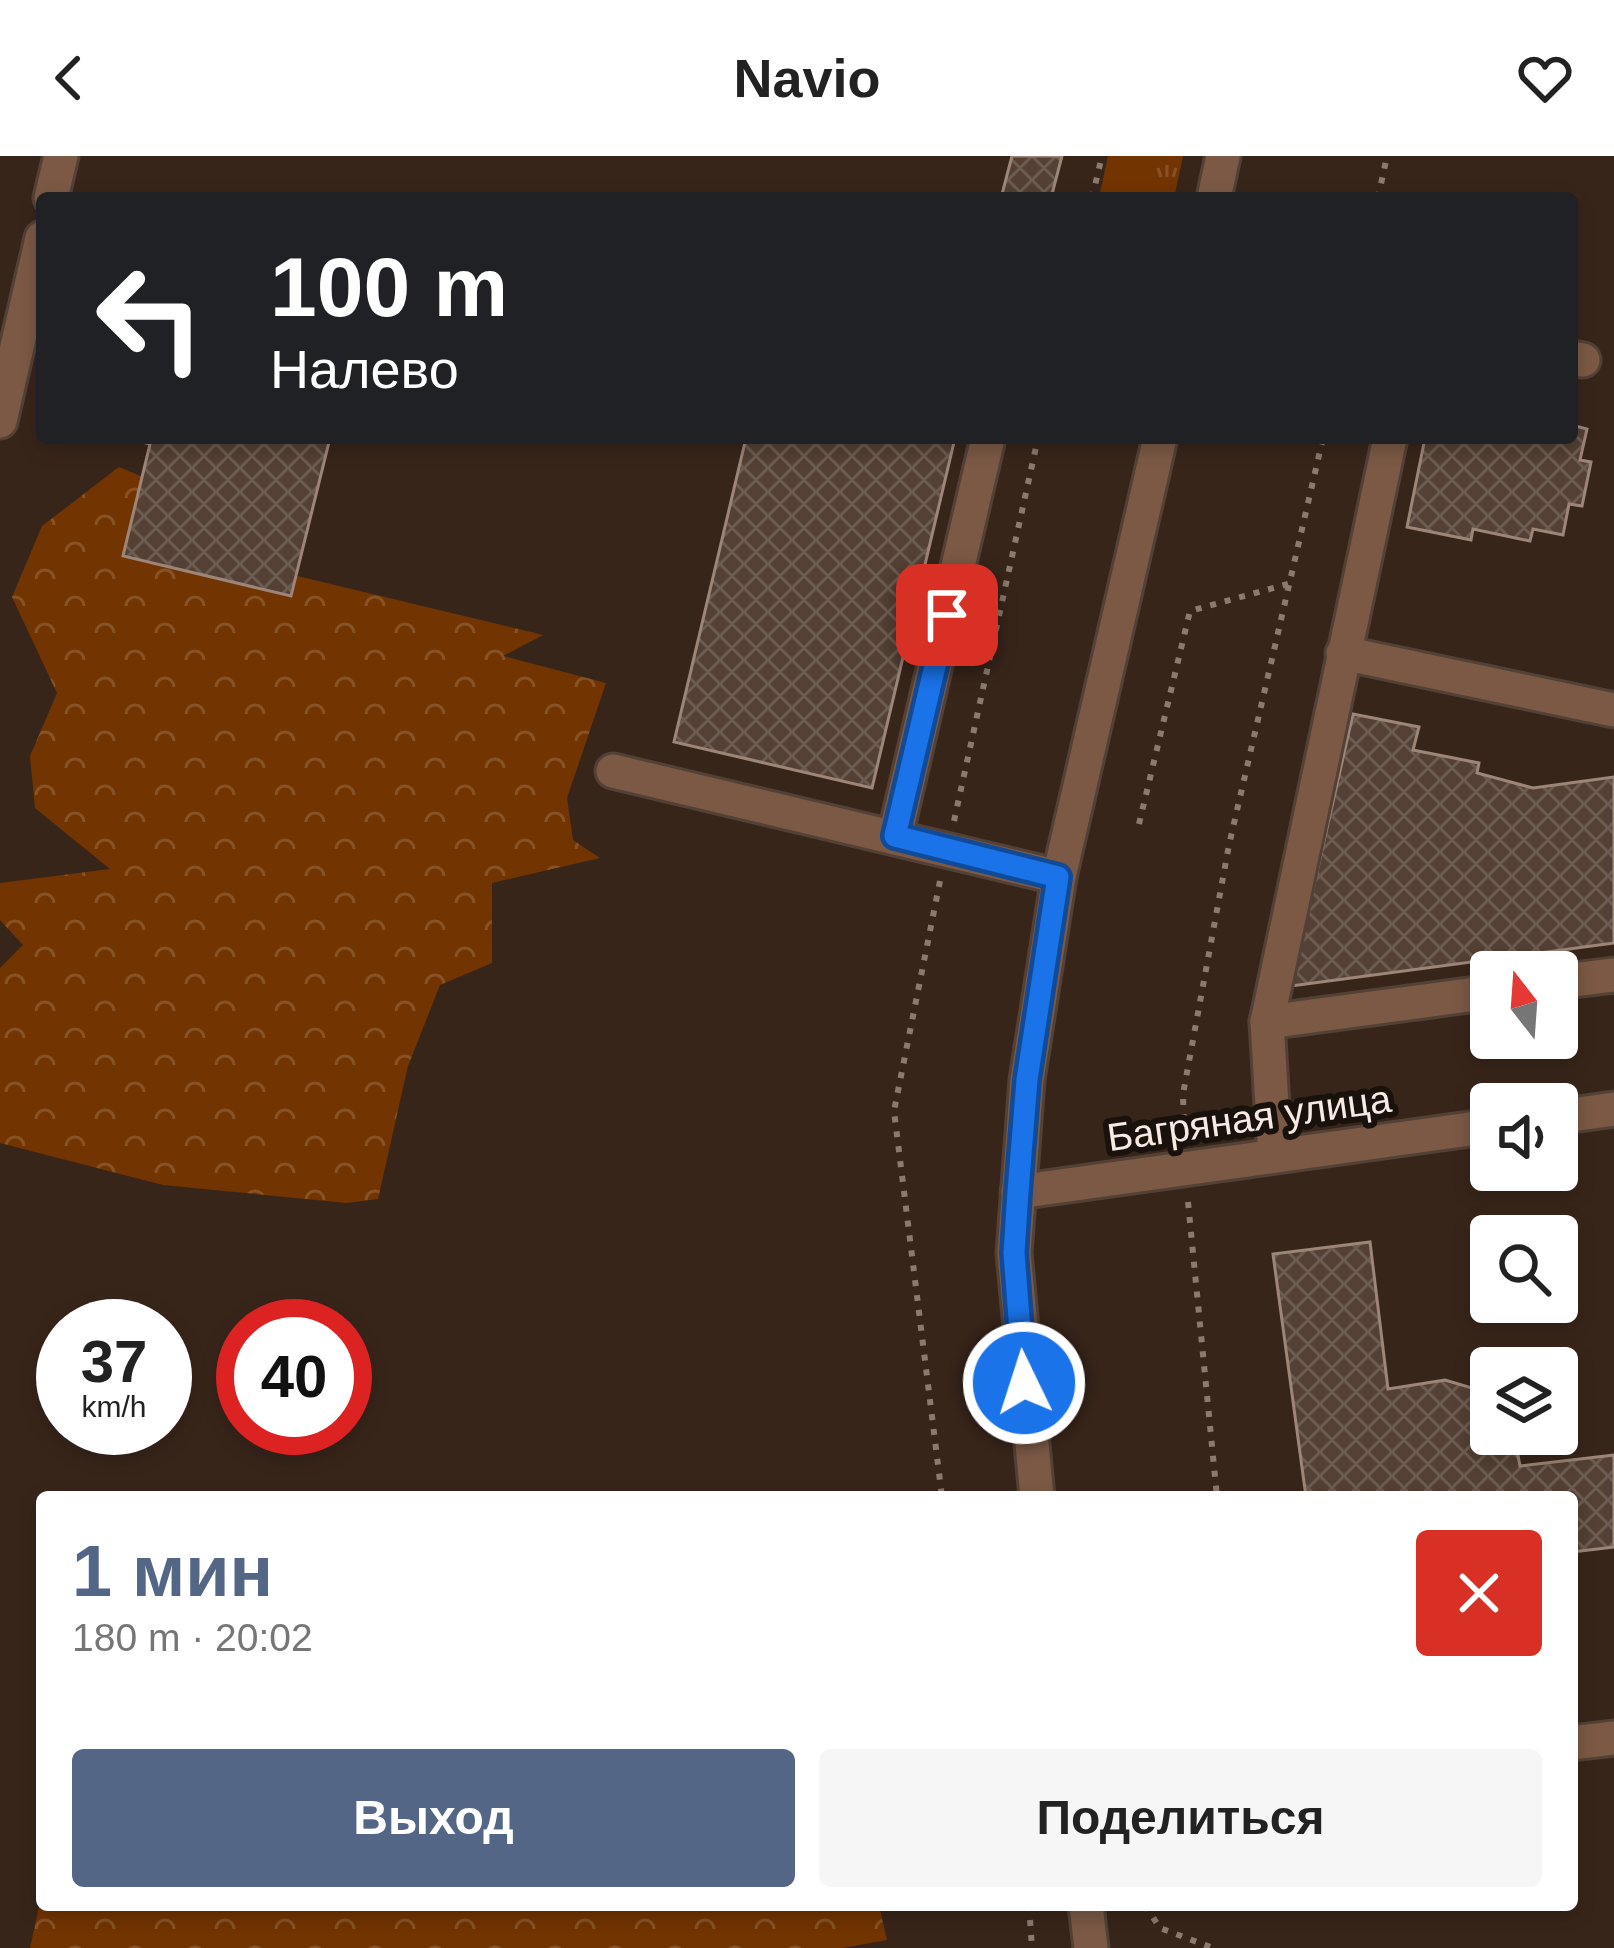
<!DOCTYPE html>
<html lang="ru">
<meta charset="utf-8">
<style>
body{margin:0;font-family:Arial,sans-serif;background:#f6f6f6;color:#222;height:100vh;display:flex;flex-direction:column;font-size:45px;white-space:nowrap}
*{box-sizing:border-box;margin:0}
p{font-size:39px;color:#767676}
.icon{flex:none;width:66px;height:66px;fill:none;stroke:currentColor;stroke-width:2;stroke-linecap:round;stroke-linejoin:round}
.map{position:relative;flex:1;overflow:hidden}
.panel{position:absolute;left:36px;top:1335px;width:1542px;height:420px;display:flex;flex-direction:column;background:#fff;border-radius:12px;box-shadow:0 6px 18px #0003}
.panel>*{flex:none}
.banner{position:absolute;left:36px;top:36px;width:1542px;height:252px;border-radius:12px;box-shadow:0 6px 18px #0003;background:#202124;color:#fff;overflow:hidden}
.needle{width:78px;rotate:343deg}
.controls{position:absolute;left:1470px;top:795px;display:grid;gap:24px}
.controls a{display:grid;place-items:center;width:108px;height:108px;border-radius:12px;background:#fff;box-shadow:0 6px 18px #0003;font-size:60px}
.speed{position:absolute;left:36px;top:1143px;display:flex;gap:24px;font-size:60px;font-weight:700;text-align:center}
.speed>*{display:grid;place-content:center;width:156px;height:156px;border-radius:50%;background:#fff;box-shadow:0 6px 18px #0003;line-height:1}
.speed small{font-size:30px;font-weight:400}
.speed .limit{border:18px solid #d22;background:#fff;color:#111}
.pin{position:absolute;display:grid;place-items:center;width:102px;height:102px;color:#fff;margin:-51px;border-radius:24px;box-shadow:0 6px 18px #0006}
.me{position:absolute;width:132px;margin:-66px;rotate:356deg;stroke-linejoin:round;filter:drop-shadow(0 0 9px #0008)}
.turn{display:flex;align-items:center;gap:42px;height:252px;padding:0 36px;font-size:54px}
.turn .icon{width:156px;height:156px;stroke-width:2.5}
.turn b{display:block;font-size:84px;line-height:102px}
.round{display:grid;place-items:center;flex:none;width:126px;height:126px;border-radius:12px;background:#f6f6f6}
.head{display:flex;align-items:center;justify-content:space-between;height:204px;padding:0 36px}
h1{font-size:72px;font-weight:700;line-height:90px;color:#546685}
.primary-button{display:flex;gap:24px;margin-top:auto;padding:24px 36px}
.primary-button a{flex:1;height:138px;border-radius:12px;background:#546685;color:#fff;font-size:48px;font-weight:700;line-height:138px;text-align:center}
.primary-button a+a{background:#f6f6f6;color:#222}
header{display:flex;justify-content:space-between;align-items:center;height:156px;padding:0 36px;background:#fff;font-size:54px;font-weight:700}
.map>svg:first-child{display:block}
.grass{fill:url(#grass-tufts)}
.forest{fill:url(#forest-crowns)}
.building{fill:url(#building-cross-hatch);stroke:#9d8578;stroke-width:3}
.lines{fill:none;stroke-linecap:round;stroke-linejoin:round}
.minor-casing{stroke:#534136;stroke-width:39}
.path{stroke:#8a7a70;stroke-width:6;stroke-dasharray:6 9;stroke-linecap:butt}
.minor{stroke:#7b5945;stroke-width:33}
.route-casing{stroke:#114b97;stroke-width:30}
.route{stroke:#1a73e8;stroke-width:21}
.labels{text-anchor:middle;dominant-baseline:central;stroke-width:12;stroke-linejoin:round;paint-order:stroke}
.street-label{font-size:39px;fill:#f7eae3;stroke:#19110c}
</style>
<header><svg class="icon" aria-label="back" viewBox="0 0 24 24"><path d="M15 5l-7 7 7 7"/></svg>Navio<svg class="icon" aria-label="heart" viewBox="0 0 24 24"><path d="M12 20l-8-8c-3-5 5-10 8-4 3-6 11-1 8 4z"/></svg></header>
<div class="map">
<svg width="1614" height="1792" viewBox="0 0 1614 1792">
<defs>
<pattern id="grass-tufts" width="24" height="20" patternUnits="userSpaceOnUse" patternTransform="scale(3)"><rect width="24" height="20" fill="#723401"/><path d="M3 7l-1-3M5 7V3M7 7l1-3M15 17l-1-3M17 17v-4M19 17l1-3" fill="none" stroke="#875226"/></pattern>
<pattern id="forest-crowns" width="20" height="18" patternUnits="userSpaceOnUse" patternTransform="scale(3)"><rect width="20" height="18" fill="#723401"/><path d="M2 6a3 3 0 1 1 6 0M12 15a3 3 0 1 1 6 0" fill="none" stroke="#875226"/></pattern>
<pattern id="building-cross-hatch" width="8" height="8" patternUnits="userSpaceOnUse" patternTransform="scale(3)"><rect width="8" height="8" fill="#544034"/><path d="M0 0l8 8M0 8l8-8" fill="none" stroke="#6d5c51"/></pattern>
</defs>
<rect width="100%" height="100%" fill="#38251a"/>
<path class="grass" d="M1108 0H1183L1174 42H1099Z"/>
<g class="forest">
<path d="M119 311 207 348 293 419 543 479 503 500 606 527 567 642 573 684 600 702 492 727V807L440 829 408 910 378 1043 347 1047 163 1029 0 987V812L23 789 0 764V727L110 713 35 652 30 600 57 537 12 441 42 370Z"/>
<path d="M42 1737V1749H879L887 1784 842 1792H30Z"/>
</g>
<g class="building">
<path d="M1012 0H1062L1051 42H1001Z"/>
<path d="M1572 269 1587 273 1580 304 1591 306 1582 350 1569 348 1563 379 1533 373 1530 385 1473 373 1471 384 1407 371 1425 282H1572Z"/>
<path d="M126 282H330L291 440 123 400 150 288Z"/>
<path d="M746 282H955L872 632 674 586Z"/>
<path d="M1353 558 1419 571 1413 594 1479 607 1477 617 1533 632 1614 621V787L1291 830Z"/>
<path d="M1370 1086 1388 1233 1445 1224 1479 1234 1491 1244V1278H1514L1520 1310 1614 1299V1391L1572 1396V1341H1306L1273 1098Z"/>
</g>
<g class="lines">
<g class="minor-casing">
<g id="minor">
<path d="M51 42 61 0"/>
<path d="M1214 42 1223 0"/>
<path d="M1572 202 1583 204"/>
<path d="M0 265 42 82"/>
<path d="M1343 497 1614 554"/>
<path d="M613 615 1059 721"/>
<path d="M895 680 988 282"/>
<path d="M1557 826 1614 819"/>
<path d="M1267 866 1491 836"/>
<path d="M1557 961 1614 953"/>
<path d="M1275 1000 1267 866 1390 282"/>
<path d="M1018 1036 1491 970"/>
<path d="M1037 1341 1014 1097 1027 924 1059 721 1160 282"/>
<path d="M1572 1587 1614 1582"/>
<path d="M1086 1749 1091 1792"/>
</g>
</g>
<g class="path">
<path d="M1092 42 1102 0"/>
<path d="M1378 42 1387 0"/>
<path d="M954 665 1038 282"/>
<path d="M1139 668 1190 455 1288 428"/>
<path d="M940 725 894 955 942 1341"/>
<path d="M1184 979 1183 938 1229 689 1323 282"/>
<path d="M1188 1046 1217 1341"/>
<path d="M1029 1749 1032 1792"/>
<path d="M1145 1749 1160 1772 1213 1792"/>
</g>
<use href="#minor" class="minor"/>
</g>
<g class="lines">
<g class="route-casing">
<path id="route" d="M947 459 895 680 1058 721 1027 924 1018 1036 1014 1097 1024 1227"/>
</g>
<use href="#route" class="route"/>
</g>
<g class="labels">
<g class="street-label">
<text transform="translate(1249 962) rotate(-8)">Багряная улица</text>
</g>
</g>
</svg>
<div class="controls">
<a><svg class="needle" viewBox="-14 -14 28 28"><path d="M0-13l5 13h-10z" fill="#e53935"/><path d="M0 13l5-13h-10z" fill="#767676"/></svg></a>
<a><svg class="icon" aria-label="sound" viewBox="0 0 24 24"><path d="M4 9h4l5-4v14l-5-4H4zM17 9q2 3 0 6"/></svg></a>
<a><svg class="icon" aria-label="search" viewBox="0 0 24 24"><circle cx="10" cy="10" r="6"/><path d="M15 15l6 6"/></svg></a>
<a><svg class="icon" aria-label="layers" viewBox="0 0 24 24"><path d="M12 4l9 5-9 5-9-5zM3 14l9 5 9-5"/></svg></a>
</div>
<div class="speed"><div>37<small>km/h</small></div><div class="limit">40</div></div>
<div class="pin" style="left:947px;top:459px;background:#d93025"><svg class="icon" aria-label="arrive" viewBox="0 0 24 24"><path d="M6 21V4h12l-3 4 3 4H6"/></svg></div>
<svg class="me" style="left:1024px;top:1227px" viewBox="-20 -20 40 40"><circle r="17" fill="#1a73e8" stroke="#fff" stroke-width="3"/><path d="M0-11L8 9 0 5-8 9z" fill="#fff"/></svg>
<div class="banner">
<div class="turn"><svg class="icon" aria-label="left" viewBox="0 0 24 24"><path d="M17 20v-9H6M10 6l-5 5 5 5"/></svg><div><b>100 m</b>Налево</div></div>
</div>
<section class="panel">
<div class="head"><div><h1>1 мин</h1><p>180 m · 20:02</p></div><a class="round" style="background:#d93025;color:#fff"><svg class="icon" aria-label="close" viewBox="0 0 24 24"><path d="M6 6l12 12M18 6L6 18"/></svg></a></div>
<div class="primary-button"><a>Выход</a><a>Поделиться</a></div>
</section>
</div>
